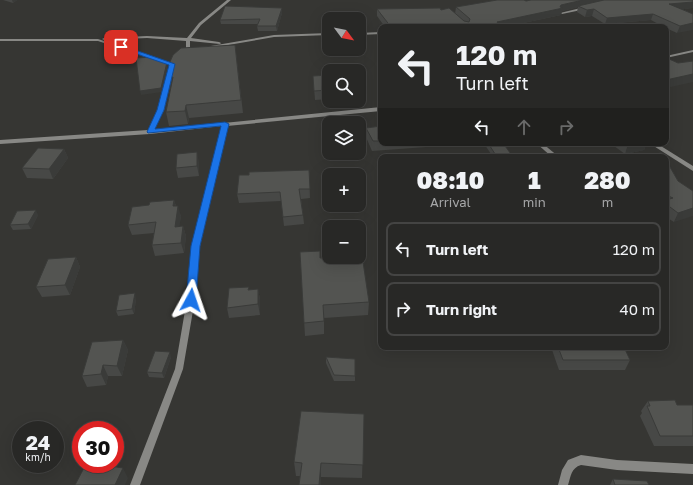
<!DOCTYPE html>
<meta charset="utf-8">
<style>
body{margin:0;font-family:"Golos Text",sans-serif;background:#343432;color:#f1f3f6;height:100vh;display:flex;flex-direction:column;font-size:15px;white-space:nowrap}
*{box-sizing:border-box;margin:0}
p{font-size:13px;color:#a5a6a7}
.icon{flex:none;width:22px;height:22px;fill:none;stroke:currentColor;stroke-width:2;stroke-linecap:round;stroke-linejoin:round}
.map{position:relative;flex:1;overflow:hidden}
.panel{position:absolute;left:378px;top:154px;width:291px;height:196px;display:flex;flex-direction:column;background:#282826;border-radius:8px;box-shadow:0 4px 16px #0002,0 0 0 1px #444443}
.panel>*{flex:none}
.guide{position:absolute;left:378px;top:24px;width:291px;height:122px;border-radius:8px;box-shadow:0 4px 16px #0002,0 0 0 1px #444443;background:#282826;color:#f1f3f6;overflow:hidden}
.needle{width:26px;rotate:122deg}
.buttons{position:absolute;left:322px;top:12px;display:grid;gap:8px}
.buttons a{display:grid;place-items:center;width:44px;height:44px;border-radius:8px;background:#282826;box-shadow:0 4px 16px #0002,0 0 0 1px #444443;font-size:20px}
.speed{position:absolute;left:12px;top:421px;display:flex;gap:8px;font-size:20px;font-weight:700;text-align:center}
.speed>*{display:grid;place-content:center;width:52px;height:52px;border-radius:50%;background:#282826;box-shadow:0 4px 16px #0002,0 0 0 1px #444443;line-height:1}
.speed small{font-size:10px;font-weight:400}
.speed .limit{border:6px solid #d22;background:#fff;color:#111}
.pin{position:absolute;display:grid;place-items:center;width:34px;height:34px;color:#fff;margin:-17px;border-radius:8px;box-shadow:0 2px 6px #0006}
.me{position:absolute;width:44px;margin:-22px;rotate:5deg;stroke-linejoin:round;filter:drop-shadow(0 0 3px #0008)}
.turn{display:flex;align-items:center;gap:14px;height:84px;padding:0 12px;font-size:18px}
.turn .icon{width:52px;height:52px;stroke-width:2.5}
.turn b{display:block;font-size:28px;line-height:34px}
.lanes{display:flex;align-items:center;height:38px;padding:0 12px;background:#0003;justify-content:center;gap:20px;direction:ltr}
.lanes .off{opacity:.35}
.eta{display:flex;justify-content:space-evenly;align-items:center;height:68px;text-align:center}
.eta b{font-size:24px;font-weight:800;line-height:28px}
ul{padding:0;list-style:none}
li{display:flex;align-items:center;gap:12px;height:54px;margin:0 8px 6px;padding:0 4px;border:2px solid #444443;border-radius:8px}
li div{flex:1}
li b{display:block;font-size:15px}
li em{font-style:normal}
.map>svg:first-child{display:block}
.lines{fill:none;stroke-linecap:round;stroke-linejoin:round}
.minor{fill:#888885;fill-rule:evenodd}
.wall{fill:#474846}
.shaded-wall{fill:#3a3b39}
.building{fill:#535451;stroke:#3a3b39}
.route{fill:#1a73e8;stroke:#114b97}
</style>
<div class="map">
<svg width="693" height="485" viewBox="0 0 693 485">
<rect width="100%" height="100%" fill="#363633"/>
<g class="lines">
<g class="minor">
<path d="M227 0H231L201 25 191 38 219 42 221 43 220 44 190 41V52L188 53 186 52V41L147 38 104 40 102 39 104 38 147 36 187 38 199 23Z"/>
<path d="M585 7 587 8 586 9 562 14 560 13Z"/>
<path d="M381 32V34L359 35V33Z"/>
<path d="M329 33V35L274 37 205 49 203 48 205 47 274 35Z"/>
<path d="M0 39H98L174 64 170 65 98 41H0Z"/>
<path d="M693 50V52L666 58V56Z"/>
<path d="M168 72 172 73 164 110 154 130 381 107V111L227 126 200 246 195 299 183 369 140 485H130L175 369 187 299 192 246 222 126 150 134 0 144V140L148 130 158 110Z"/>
<path d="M536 143H542L559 157H552Z"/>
<path d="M649 143H656L693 166V171Z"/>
<path d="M581 455 617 460 693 464V474L617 470 581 465C571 468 571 476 568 485H558L562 470 568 460Z"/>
</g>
</g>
<g class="wall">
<path d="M3 0H17L13 3Z"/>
<path d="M693 0V8L682 9 693 14 677 33 666 28V27H664L651 20 605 24 592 16 585 17 577 12 578 7 562 11 561 15 504 27H385L377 16V9L441 10 455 14 456 7 526 1Z"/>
<path d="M282 8V13L277 31H258L257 26 258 24H221L220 20Z"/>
<path d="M235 45 243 113 189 118 188 124 169 126 166 112 170 91 167 78Z"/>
<path d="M329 75V99L315 100 313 76Z"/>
<path d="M381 126V143H454L453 145 372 151 366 137V128Z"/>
<path d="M485 143H503L513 157H493L485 145Z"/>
<path d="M610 143H647L644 150 625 154Z"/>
<path d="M64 149 68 158 53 179 27 178 22 168Z"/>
<path d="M666 160 678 181 692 191 674 222 666 217Z"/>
<path d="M199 162V176L178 178 176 168Z"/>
<path d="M309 170 310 198 301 199 303 215 304 224 284 226 281 201 239 203 237 194 249 175Z"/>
<path d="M174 200 176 206 181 216 179 226H183L186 236 184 253 155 256 152 245 154 233 132 235 128 225 149 205Z"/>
<path d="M38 215 31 229 13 230 10 225Z"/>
<path d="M300 252 320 258 369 302 368 315 324 318V334L305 336Z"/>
<path d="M76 257 80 267 70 295 42 297 36 287Z"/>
<path d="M249 287V290L258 289 260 300V315L229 318 227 308Z"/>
<path d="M136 299 134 314 118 316 116 311Z"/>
<path d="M123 340 128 350 122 376H108L106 385 87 387 82 376Z"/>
<path d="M551 347H624L630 360 625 370H559Z"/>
<path d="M171 357 164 378 149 377 147 372Z"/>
<path d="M326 357 355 359V381H334L326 363Z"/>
<path d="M648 401 677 405H693V446H654L640 416 642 413 641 411Z"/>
<path d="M364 414 362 478 321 477V485H299L300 476H296L294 462Z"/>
<path d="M613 479 649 485H610Z"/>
</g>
<g class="shaded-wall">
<path d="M12 0H17L13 3Z"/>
<path d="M583 0H609L578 6V7L562 11 561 15 504 27H471L497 22 561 5Z"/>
<path d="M693 2V8L667 11 669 4Z"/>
<path d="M282 8V13L277 31 276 26Z"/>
<path d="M594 9 592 16 585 17 587 10Z"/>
<path d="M653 14 651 20 605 24 607 18Z"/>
<path d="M693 23V30L677 33 680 26Z"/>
<path d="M167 62 168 66 162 92 141 95 140 91Z"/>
<path d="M693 74V82L666 88V80Z"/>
<path d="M173 77 176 90 170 91 167 78Z"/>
<path d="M186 105 189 118 188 124 185 111Z"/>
<path d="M635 143H647L644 150 625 154 628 144Z"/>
<path d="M64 149 68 158 53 179 49 169Z"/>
<path d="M197 152 199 162V176L197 166Z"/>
<path d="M174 200 177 210 173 206Z"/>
<path d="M178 206 181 216 178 237 175 227Z"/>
<path d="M693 208V216L674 222 678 213Z"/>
<path d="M36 210 38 215 31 229 28 224Z"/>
<path d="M183 226 186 236 184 253 181 243Z"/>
<path d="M76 257 80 267 70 295 65 285Z"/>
<path d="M258 289 260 300V315L258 304Z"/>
<path d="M135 293 136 299 134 314 132 309Z"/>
<path d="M123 340 128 350 122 376 117 366Z"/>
<path d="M170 352 171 357 164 378 162 373Z"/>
<path d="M103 365 108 376 106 385 101 374Z"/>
<path d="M321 463V485H319Z"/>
<path d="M123 468 128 478 125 485H115Z"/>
</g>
<g class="building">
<path d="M497 0H524L526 1 531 0H583L561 5 560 7 563 8 497 22 499 23 471 27H391L377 9 440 8 441 10 449 8 464 21 469 22 470 19 456 7Z"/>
<path d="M604 0H693V2L669 4 693 14V23L680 26 653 14 607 18 594 9 587 10 578 6Z"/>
<path d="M225 6 282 8 276 26H257L260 19 220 20Z"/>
<path d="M235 45 241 100 186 105 185 111 166 112 173 77 167 78 169 64 173 55 181 48Z"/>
<path d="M154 57 167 62 161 88 140 91 136 58Z"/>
<path d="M666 58H667L678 63 693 61V74L666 80Z"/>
<path d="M329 75V90L314 91 313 76Z"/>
<path d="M381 126V141H373L366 128Z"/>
<path d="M488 143H503L513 157H497Z"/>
<path d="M626 143H635L628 144Z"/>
<path d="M38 148 64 149 49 169 22 168Z"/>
<path d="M197 152V166L176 168 177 154Z"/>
<path d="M661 152 664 157H654Z"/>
<path d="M409 153 414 157H406Z"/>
<path d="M666 160 678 181 693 191V208L678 213 666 204V200L673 198 666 195Z"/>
<path d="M309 170 310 189H299L303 215 283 217 280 192 237 194 239 175H249V172Z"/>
<path d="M174 200 173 206H178L175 227 183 226 181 243 152 245 156 222 128 225 132 207 149 205 150 202Z"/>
<path d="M36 210 28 224 10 225 17 211Z"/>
<path d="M320 251V258L334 257H359V255H362L369 302 323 305 324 321 304 323 300 252Z"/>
<path d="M76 257 65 285 36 287 48 259Z"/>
<path d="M249 287 248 290 258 289V304L227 308 229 288Z"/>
<path d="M135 293 132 309 116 311 119 295Z"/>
<path d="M123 340 117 366 103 365 101 374 82 376 92 342Z"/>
<path d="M558 347H624L630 360H563Z"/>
<path d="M155 351 170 352 162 373 147 372Z"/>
<path d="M326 357 355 359V376L334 375Z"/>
<path d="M675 400 677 405H693V436H660L647 406H650L648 401Z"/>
<path d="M301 411 364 414 363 465 321 463 319 485H299L302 463 294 462Z"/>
<path d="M86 464H97L123 468 115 485H75Z"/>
<path d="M613 479 647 481 649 485H615Z"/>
</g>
<path class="route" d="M121 45 175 64 164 110 155 129 225 122 229 124 200 246 196 300 195 302H188L186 300 191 246 221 126 148 133 147 132 157 110 169 65 119 48 118 47Z"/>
</svg>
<div class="buttons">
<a><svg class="needle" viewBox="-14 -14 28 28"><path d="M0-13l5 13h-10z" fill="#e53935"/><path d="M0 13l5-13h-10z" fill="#a5a6a7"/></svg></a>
<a><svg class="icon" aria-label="search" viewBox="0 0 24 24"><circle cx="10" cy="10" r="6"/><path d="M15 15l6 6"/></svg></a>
<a><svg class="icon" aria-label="layers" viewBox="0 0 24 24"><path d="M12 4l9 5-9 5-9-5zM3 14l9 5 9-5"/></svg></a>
<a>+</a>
<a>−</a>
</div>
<div class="speed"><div>24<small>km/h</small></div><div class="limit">30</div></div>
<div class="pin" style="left:121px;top:47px;background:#d93025"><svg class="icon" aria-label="arrive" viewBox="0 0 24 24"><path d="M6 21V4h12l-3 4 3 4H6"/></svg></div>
<svg class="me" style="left:191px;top:300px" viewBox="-20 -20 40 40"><path d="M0-17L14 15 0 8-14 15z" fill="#1a73e8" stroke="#fff" stroke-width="4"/></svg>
<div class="guide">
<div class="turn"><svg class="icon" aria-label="left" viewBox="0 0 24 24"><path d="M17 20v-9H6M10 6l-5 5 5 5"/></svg><div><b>120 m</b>Turn left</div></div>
<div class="lanes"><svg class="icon" aria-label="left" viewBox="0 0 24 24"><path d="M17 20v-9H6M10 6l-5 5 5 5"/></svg><svg class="icon off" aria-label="ahead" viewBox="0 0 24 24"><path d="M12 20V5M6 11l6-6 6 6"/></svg><svg class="icon off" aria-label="right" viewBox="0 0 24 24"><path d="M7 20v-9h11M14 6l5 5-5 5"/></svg></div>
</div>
<section class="panel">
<div class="eta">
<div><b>08:10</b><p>Arrival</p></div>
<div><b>1</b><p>min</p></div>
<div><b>280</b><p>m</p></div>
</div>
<ul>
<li><svg class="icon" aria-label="left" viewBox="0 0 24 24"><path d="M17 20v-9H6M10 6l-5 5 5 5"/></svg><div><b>Turn left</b></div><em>120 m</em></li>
<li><svg class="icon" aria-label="right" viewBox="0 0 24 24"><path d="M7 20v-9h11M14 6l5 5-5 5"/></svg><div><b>Turn right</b></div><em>40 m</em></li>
</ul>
</section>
</div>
